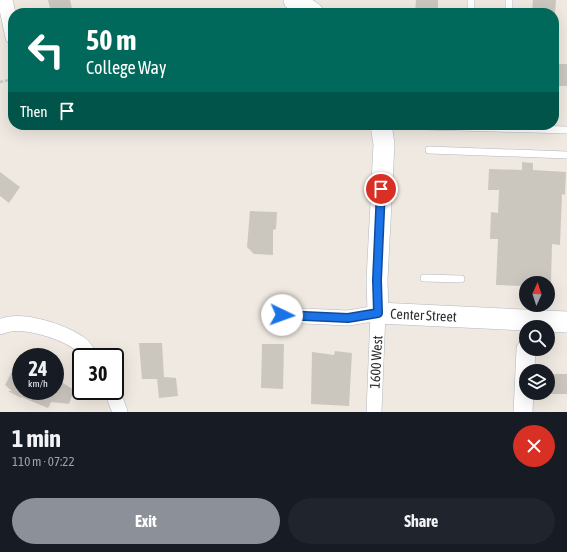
<!DOCTYPE html>
<meta charset="utf-8">
<style>
body{margin:0;font-family:"Asap Condensed",sans-serif;background:#20242c;color:#f1f3f6;height:100vh;display:flex;flex-direction:column;font-size:15px;white-space:nowrap}
*{box-sizing:border-box;margin:0}
p{font-size:13px;color:#9ea1a6}
.icon{flex:none;width:22px;height:22px;fill:none;stroke:currentColor;stroke-width:2;stroke-linecap:round;stroke-linejoin:round}
.map{position:relative;height:412px;overflow:hidden}
.side{display:flex;flex-direction:column;background:#171b24;flex:1}
.side>*{flex:none}
.banner{position:absolute;left:8px;top:8px;width:551px;height:122px;border-radius:16px;box-shadow:0 4px 16px #0002;background:#00695c;color:#fff;overflow:hidden}
.needle{width:26px;rotate:3deg}
.fabs{position:absolute;left:519px;top:276px;display:grid;gap:8px}
.fabs a{display:grid;place-items:center;width:36px;height:36px;border-radius:50%;background:#171b24;box-shadow:0 4px 16px #0002;font-size:20px}
.speed{position:absolute;left:12px;top:348px;display:flex;gap:8px;font-size:20px;font-weight:700;text-align:center}
.speed>*{display:grid;place-content:center;width:52px;height:52px;border-radius:50%;background:#171b24;box-shadow:0 4px 16px #0002;line-height:1}
.speed small{font-size:10px;font-weight:400}
.speed .limit{border:2px solid #111;border-radius:6px;background:#fff;color:#111}
.pin{position:absolute;display:grid;place-items:center;width:34px;height:34px;color:#fff;margin:-17px;border:2px solid #fff;border-radius:50%;box-shadow:0 1px 4px #0007}
.me{position:absolute;width:44px;margin:-22px;rotate:93deg;stroke-linejoin:round;filter:drop-shadow(0 0 3px #0008)}
.turn{display:flex;align-items:center;gap:14px;height:84px;padding:0 12px;font-size:18px}
.turn .icon{width:52px;height:52px;stroke-width:2.5}
.turn b{display:block;font-size:28px;line-height:34px}
.then{display:flex;align-items:center;height:38px;padding:0 12px;background:#0003;gap:8px;font-size:15px}
.round{display:grid;place-items:center;flex:none;width:42px;height:42px;border-radius:21px;background:#20242c}
.overview{display:flex;align-items:center;justify-content:space-between;height:68px;padding:0 12px}
h1{font-size:24px;font-weight:700;line-height:30px}
.action{display:flex;gap:8px;margin-top:auto;padding:8px 12px}
.action a{flex:1;height:46px;border-radius:24px;background:#8c9099;color:#fff;font-size:16px;font-weight:700;line-height:46px;text-align:center}
.action a+a{background:#20242c;color:#f1f3f6}
.map>svg:first-child{display:block}
.building{fill:#cbc7bf}
.lines{fill:none;stroke-linecap:round;stroke-linejoin:round}
.service-casing{stroke:#b4b7c1;stroke-width:8}
.minor-casing{stroke:#b4b7c1;stroke-width:16}
.tertiary-casing{stroke:#b4b7c1;stroke-width:20}
.secondary-casing{stroke:#b4b7c1;stroke-width:22}
.path{stroke:#c9c9c9;stroke-width:2.5;stroke-dasharray:3 2;stroke-linecap:butt}
.service{stroke:#fff;stroke-width:7}
.minor{stroke:#fff;stroke-width:15}
.tertiary{stroke:#fff;stroke-width:19}
.secondary{stroke:#fff;stroke-width:21}
.route-casing{stroke:#114b97;stroke-width:10}
.route{stroke:#1a73e8;stroke-width:7}
.labels{text-anchor:middle;dominant-baseline:central;stroke-width:3;stroke-linejoin:round;paint-order:stroke}
.street-label{font-size:14px;fill:#2e2e2e;stroke:#fff}
</style>
<div class="map">
<svg width="567" height="412" viewBox="0 0 567 412">
<rect width="100%" height="100%" fill="#efe9e1"/>
<g class="building">
<path d="M48 0H70L73 13H51Z"/>
<path d="M416 0H438V13H415Z"/>
<path d="M533 0H556L555 13H532Z"/>
<rect x="554" y="64" width="13" height="22"/>
<path d="M522 162 533 163V170L566 172 565 195 562 194 560 245 552 244 551 283H526V286L496 285 498 239H490L491 212 498 213 499 190H488L489 169 522 170Z"/>
<path d="M0 172 20 187 9 203 0 196Z"/>
<path d="M250 211 277 212 276 229 273 230V255L254 254 247 247Z"/>
<path d="M139 343H162L164 377 176 378 178 396 159 398 157 379H142Z"/>
<path d="M262 344H284L283 389 261 388Z"/>
<path d="M335 351 352 353 349 406 311 404 312 352 334 355Z"/>
<path d="M21 354V391H55V378L74 390 69 404 51 402 48 408 21 397V398L8 391H12L5 385Z"/>
<rect x="551" y="374" width="16" height="20"/>
</g>
<g class="lines">
<g class="service-casing">
<g id="service">
<path d="M471 13V0"/>
<path d="M509 13V0"/>
<path d="M389 125 567 130"/>
<path d="M429 150 567 155"/>
<path d="M424 278 461 279"/>
</g>
</g>
<g class="minor-casing">
<g id="minor">
<path d="M5 0 13 37"/>
<path d="M282 315 348 318 378 313 374 412"/>
<path d="M0 327C20 317 61 331 79 343 84 346 88 353 91 357"/>
<path d="M112 391 120 412"/>
</g>
</g>
<g class="tertiary-casing">
<path id="tertiary" d="M523 412 526 349"/>
</g>
<g class="secondary-casing">
<g id="secondary">
<path d="M294 0 313 13"/>
<path id="s1" d="M381 125 384 144 377 280 378 313 567 322"/>
</g>
</g>
<path class="path" d="M0 82 13 79"/>
<use href="#service" class="service"/>
<use href="#minor" class="minor"/>
<use href="#tertiary" class="tertiary"/>
<use href="#secondary" class="secondary"/>
</g>
<g class="lines">
<g class="route-casing">
<path id="route" d="M282 315 348 318 378 313 377 280 381 189"/>
</g>
<use href="#route" class="route"/>
</g>
<g class="labels">
<g class="street-label">
<text stroke="none"><textPath href="#s1" startOffset="234">Center Street</textPath></text>
<text transform="translate(376 362) rotate(-87)">1600 West</text>
</g>
</g>
</svg>
<div class="fabs">
<a><svg class="needle" viewBox="-14 -14 28 28"><path d="M0-13l5 13h-10z" fill="#e53935"/><path d="M0 13l5-13h-10z" fill="#9ea1a6"/></svg></a>
<a><svg class="icon" aria-label="search" viewBox="0 0 24 24"><circle cx="10" cy="10" r="6"/><path d="M15 15l6 6"/></svg></a>
<a><svg class="icon" aria-label="layers" viewBox="0 0 24 24"><path d="M12 4l9 5-9 5-9-5zM3 14l9 5 9-5"/></svg></a>
</div>
<div class="speed"><div>24<small>km/h</small></div><div class="limit">30</div></div>
<div class="pin" style="left:381px;top:189px;background:#d93025"><svg class="icon" aria-label="arrive" viewBox="0 0 24 24"><path d="M6 21V4h12l-3 4 3 4H6"/></svg></div>
<svg class="me" style="left:282px;top:315px" viewBox="-20 -20 40 40"><circle r="19" fill="#fff"/><path d="M0-13L10 11 0 6-10 11z" fill="#1a73e8"/></svg>
<div class="banner">
<div class="turn"><svg class="icon" aria-label="left" viewBox="0 0 24 24"><path d="M17 20v-9H6M10 6l-5 5 5 5"/></svg><div><b>50 m</b>College Way</div></div>
<div class="then">Then<svg class="icon" aria-label="arrive" viewBox="0 0 24 24"><path d="M6 21V4h12l-3 4 3 4H6"/></svg></div>
</div>
</div>
<section class="side">
<div class="overview"><div><h1>1 min</h1><p>110 m · 07:22</p></div><a class="round" style="background:#d93025;color:#fff"><svg class="icon" aria-label="close" viewBox="0 0 24 24"><path d="M6 6l12 12M18 6L6 18"/></svg></a></div>
<div class="action"><a>Exit</a><a>Share</a></div>
</section>
